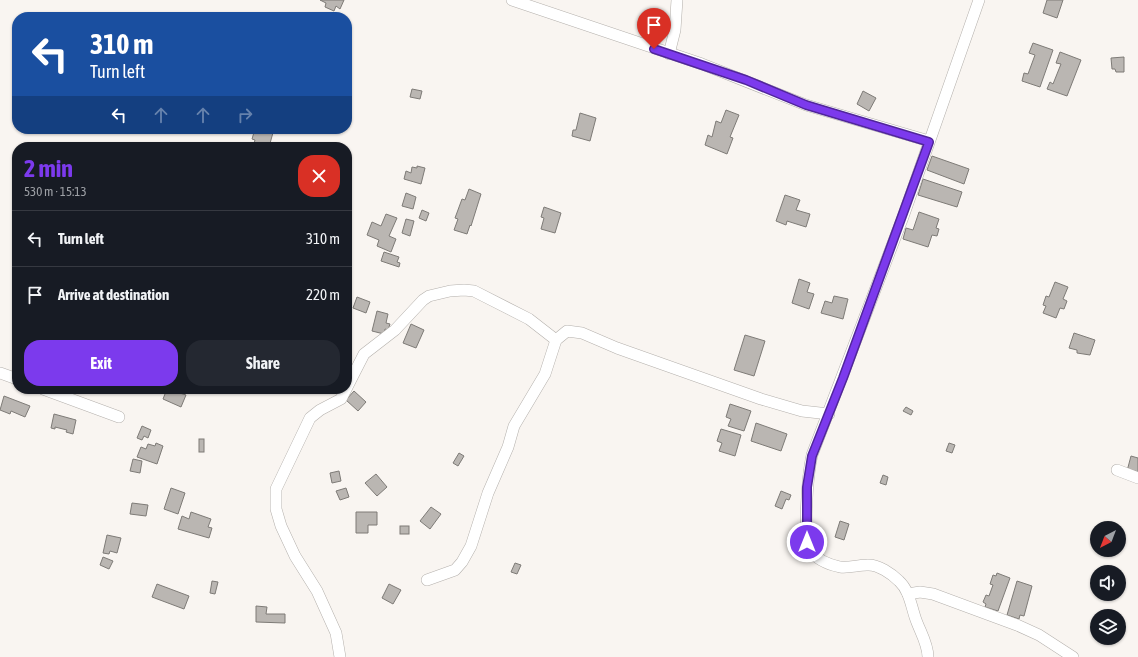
<!DOCTYPE html>
<meta charset="utf-8">
<style>
body{margin:0;font-family:"Asap Condensed",sans-serif;background:#242831;color:#f1f3f6;height:100vh;display:flex;flex-direction:column;font-size:15px;white-space:nowrap}
*{box-sizing:border-box;margin:0}
p{font-size:13px;color:#9ea1a6}
.icon{flex:none;width:22px;height:22px;fill:none;stroke:currentColor;stroke-width:2;stroke-linecap:round;stroke-linejoin:round}
.map{position:relative;flex:1;overflow:hidden}
.details{position:absolute;left:12px;top:142px;width:340px;height:252px;display:flex;flex-direction:column;background:#171b24;border-radius:16px;box-shadow:0 1px 3px #0004}
.details>*{flex:none}
.banner{position:absolute;left:12px;top:12px;width:340px;height:122px;border-radius:16px;box-shadow:0 1px 3px #0004;background:#1a4fa0;color:#fff;overflow:hidden}
.needle{width:26px;rotate:222deg}
.buttons{position:absolute;left:1090px;top:521px;display:grid;gap:8px}
.buttons a{display:grid;place-items:center;width:36px;height:36px;border-radius:50%;background:#171b24;box-shadow:0 1px 3px #0004;font-size:20px}
.pin{position:absolute;display:grid;place-items:center;width:34px;height:34px;color:#fff;margin:-41px -17px;border-radius:50% 50% 50% 0;rotate:-45deg;box-shadow:0 0 4px #0007}
.pin .icon{rotate:45deg}
.me{position:absolute;width:44px;margin:-22px;rotate:0deg;stroke-linejoin:round;filter:drop-shadow(0 0 3px #0008)}
.turn{display:flex;align-items:center;gap:14px;height:84px;padding:0 12px;font-size:18px}
.turn .icon{width:52px;height:52px;stroke-width:2.5}
.turn b{display:block;font-size:28px;line-height:34px}
.lanes{display:flex;align-items:center;height:38px;padding:0 12px;background:#0003;justify-content:center;gap:20px;direction:ltr}
.lanes .off{opacity:.35}
.round{display:grid;place-items:center;flex:none;width:42px;height:42px;border-radius:16px;background:#242831}
.head{display:flex;align-items:center;justify-content:space-between;height:68px;padding:0 12px}
h1{font-size:24px;font-weight:700;line-height:30px;color:#7c3aed}
.action{display:flex;gap:8px;margin-top:auto;padding:8px 12px}
.action a{flex:1;height:46px;border-radius:16px;background:#7c3aed;color:#fff;font-size:16px;font-weight:700;line-height:46px;text-align:center}
.action a+a{background:#242831;color:#f1f3f6}
ul{padding:0;list-style:none}
li{display:flex;align-items:center;gap:12px;height:56px;padding:0 12px;border-top:1px solid #363941}
li div{flex:1}
li b{display:block;font-size:15px}
li em{font-style:normal}
.map>svg:first-child{display:block}
.building{fill:#bab6b2;stroke:#7e7b77}
.lines{fill:none;stroke-linecap:round;stroke-linejoin:round}
.minor-casing{stroke:#b4b0ac;stroke-width:12}
.minor{stroke:#fff;stroke-width:11}
.route-casing{stroke:#51269a;stroke-width:10}
.route{stroke:#7c3aed;stroke-width:7}
</style>
<div class="map">
<svg width="1138" height="657" viewBox="0 0 1138 657">
<rect width="100%" height="100%" fill="#f9f5f1"/>
<g class="building">
<path d="M320 0H344L340 9 336 6 334 11 325 7 326 3Z"/>
<path d="M1047 0H1063L1057 18 1043 13Z"/>
<path d="M1033 43 1053 50 1040 87 1022 81 1024 73 1028 74 1035 55 1029 53Z"/>
<path d="M1060 52 1081 60 1067 96 1047 89 1050 82 1053 84 1061 64 1056 63Z"/>
<path d="M1124 57V72H1116L1115 69H1112L1111 58Z"/>
<path d="M412 89 422 91 420 99 410 97Z"/>
<path d="M863 91 876 98 869 111 857 104Z"/>
<path d="M726 110 739 115 730 137 733 138 727 154 705 145 708 135 712 137 716 121 721 123Z"/>
<path d="M580 113 596 118 590 141 572 136 573 130H576Z"/>
<path d="M255 129H274L269 147H253L255 140 252 139Z"/>
<path d="M932 156 969 169 964 184 927 170Z"/>
<path d="M417 166 425 168 421 184 404 179 406 171 411 173 412 167 417 168Z"/>
<path d="M923 179 962 192 957 207 918 195Z"/>
<path d="M469 189 481 194 471 226 470 225 467 234 454 230 458 219 455 218 462 199 465 200Z"/>
<path d="M406 193 416 197 413 209 402 206Z"/>
<path d="M785 195 800 200 796 210 810 214 806 227 787 221 786 225 776 221Z"/>
<path d="M544 207 561 213 555 233 541 229 544 218 541 217Z"/>
<path d="M422 210 429 213 426 221 419 218Z"/>
<path d="M919 212 939 219 936 228 939 229 937 236 932 235 928 247 903 239 906 228 913 230Z"/>
<path d="M386 214 397 218 389 236 396 239 391 252 377 246 379 240 367 235 372 222 381 226Z"/>
<path d="M406 219 414 221 410 236 402 233Z"/>
<path d="M384 252 399 257 397 262 400 263 399 267 381 261Z"/>
<path d="M799 279 810 283 807 292 814 294 809 309 792 303Z"/>
<path d="M1055 282 1068 287 1063 299 1067 301 1064 309 1060 308 1056 318 1043 313 1046 306 1043 305 1046 296 1049 297Z"/>
<path d="M834 296 848 299 843 319 821 313 825 301 832 303Z"/>
<path d="M357 297 370 302 366 313 353 308Z"/>
<path d="M377 311 388 314 386 323 390 324 388 330 385 329 384 334 372 331Z"/>
<path d="M411 324 424 330 416 348 403 343Z"/>
<path d="M1074 333 1095 340 1090 355 1077 353V350L1069 348Z"/>
<path d="M745 335 765 341 754 376 734 370Z"/>
<path d="M167 389 186 395 181 407 163 399Z"/>
<path d="M354 391 366 402 358 411 346 400Z"/>
<path d="M4 396 30 406 25 417 11 411 10 414 0 410Z"/>
<path d="M730 404 751 411 744 431 728 426 731 419 726 417Z"/>
<path d="M906 407 913 411 911 415 903 411Z"/>
<path d="M54 414 76 420 73 434 66 432 67 430 55 427V429L51 428Z"/>
<path d="M756 423 787 434 781 451 751 441Z"/>
<path d="M142 426 151 430 148 438 144 436 142 440 137 438Z"/>
<path d="M721 429 741 435 735 456 719 451 722 443 717 441Z"/>
<rect x="199" y="439" width="5" height="13"/>
<path d="M156 443 163 446 157 464 137 457 141 447 146 449 148 444 155 446Z"/>
<path d="M949 443 955 445 952 453 946 451Z"/>
<path d="M459 453 464 456 458 466 453 463Z"/>
<path d="M1131 456 1138 458V472L1131 470 1127 471Z"/>
<path d="M133 459 142 461 140 473 130 471Z"/>
<path d="M339 471 341 481 332 483 330 473Z"/>
<path d="M376 474 387 487 377 496 365 483Z"/>
<path d="M883 475 888 477 886 485 880 483Z"/>
<path d="M171 488 185 493 178 514 164 509Z"/>
<path d="M346 488 349 497 340 500 336 491Z"/>
<path d="M781 491 791 495 789 500 786 499 782 509 775 506Z"/>
<path d="M132 503 148 505 146 516 130 514Z"/>
<path d="M431 507 441 514 430 529 420 521Z"/>
<path d="M191 512 211 519 208 527 212 528 209 538 178 529 182 516 189 519Z"/>
<path d="M356 512H377V525H368V533H356Z"/>
<path d="M840 521 849 524 844 540 835 537Z"/>
<rect x="400" y="526" width="9" height="8"/>
<path d="M107 535 121 538 117 553 110 551 109 554 103 553Z"/>
<path d="M103 557 113 561 109 569 100 565Z"/>
<path d="M515 563 521 565 517 574 511 572Z"/>
<path d="M997 573 1010 578 998 611 985 607 986 604 983 602 986 595 989 596 993 585 990 584 993 575 996 576Z"/>
<path d="M212 581 218 582 215 594 210 593Z"/>
<path d="M1017 581 1032 586 1024 616 1020 615 1019 619 1007 615Z"/>
<path d="M157 584 189 596 184 609 152 597Z"/>
<path d="M389 584 401 590 393 604 382 598Z"/>
<path d="M256 606 267 607 266 614H285V623L256 622Z"/>
</g>
<g class="lines">
<g class="minor-casing">
<g id="minor">
<path d="M512 0 702 64 806 105 929 141"/>
<path d="M669 54 675 30 677 0"/>
<path d="M0 373 17 379"/>
<path d="M43 389 119 417"/>
<path d="M1117 470 1138 478"/>
<path d="M427 580 455 570 462 562 471 546 488 493 508 447 514 426 545 374 556 340 567 331 582 333 617 348 761 399 802 411 829 414"/>
<path d="M908 594 920 592 933 594 1017 625 1039 635 1073 657"/>
<path d="M340 657 336 633 317 591 295 556 281 526 276 509V489L310 418 320 410 341 399 364 354 395 330 423 300 429 296 450 291 464 290 474 291 529 319 556 340"/>
<path d="M928 657C928 643 919 630 915 617 911 605 909 590 899 581 892 574 878 564 867 565 858 565 850 568 840 567 831 565 817 560 811 551 802 537 808 473 812 455L903 217 979 0"/>
</g>
</g>
<use href="#minor" class="minor"/>
</g>
<g class="lines">
<g class="route-casing">
<path id="route" d="M654 49 746 80 806 105 929 142 843 378 812 456 807 487V542"/>
</g>
<use href="#route" class="route"/>
</g>
</svg>
<div class="buttons">
<a><svg class="needle" viewBox="-14 -14 28 28"><path d="M0-13l5 13h-10z" fill="#e53935"/><path d="M0 13l5-13h-10z" fill="#9ea1a6"/></svg></a>
<a><svg class="icon" aria-label="sound" viewBox="0 0 24 24"><path d="M4 9h4l5-4v14l-5-4H4zM17 9q2 3 0 6"/></svg></a>
<a><svg class="icon" aria-label="layers" viewBox="0 0 24 24"><path d="M12 4l9 5-9 5-9-5zM3 14l9 5 9-5"/></svg></a>
</div>
<div class="pin" style="left:654px;top:49px;background:#d93025"><svg class="icon" aria-label="arrive" viewBox="0 0 24 24"><path d="M6 21V4h12l-3 4 3 4H6"/></svg></div>
<svg class="me" style="left:807px;top:542px" viewBox="-20 -20 40 40"><circle r="17" fill="#7c3aed" stroke="#fff" stroke-width="3"/><path d="M0-11L8 9 0 5-8 9z" fill="#fff"/></svg>
<div class="banner">
<div class="turn"><svg class="icon" aria-label="left" viewBox="0 0 24 24"><path d="M17 20v-9H6M10 6l-5 5 5 5"/></svg><div><b>310 m</b>Turn left</div></div>
<div class="lanes"><svg class="icon" aria-label="left" viewBox="0 0 24 24"><path d="M17 20v-9H6M10 6l-5 5 5 5"/></svg><svg class="icon off" aria-label="ahead" viewBox="0 0 24 24"><path d="M12 20V5M6 11l6-6 6 6"/></svg><svg class="icon off" aria-label="ahead" viewBox="0 0 24 24"><path d="M12 20V5M6 11l6-6 6 6"/></svg><svg class="icon off" aria-label="right" viewBox="0 0 24 24"><path d="M7 20v-9h11M14 6l5 5-5 5"/></svg></div>
</div>
<section class="details">
<div class="head"><div><h1>2 min</h1><p>530 m · 15:13</p></div><a class="round" style="background:#d93025;color:#fff"><svg class="icon" aria-label="close" viewBox="0 0 24 24"><path d="M6 6l12 12M18 6L6 18"/></svg></a></div>
<ul>
<li><svg class="icon" aria-label="left" viewBox="0 0 24 24"><path d="M17 20v-9H6M10 6l-5 5 5 5"/></svg><div><b>Turn left</b></div><em>310 m</em></li>
<li><svg class="icon" aria-label="arrive" viewBox="0 0 24 24"><path d="M6 21V4h12l-3 4 3 4H6"/></svg><div><b>Arrive at destination</b></div><em>220 m</em></li>
</ul>
<div class="action"><a>Exit</a><a>Share</a></div>
</section>
</div>
